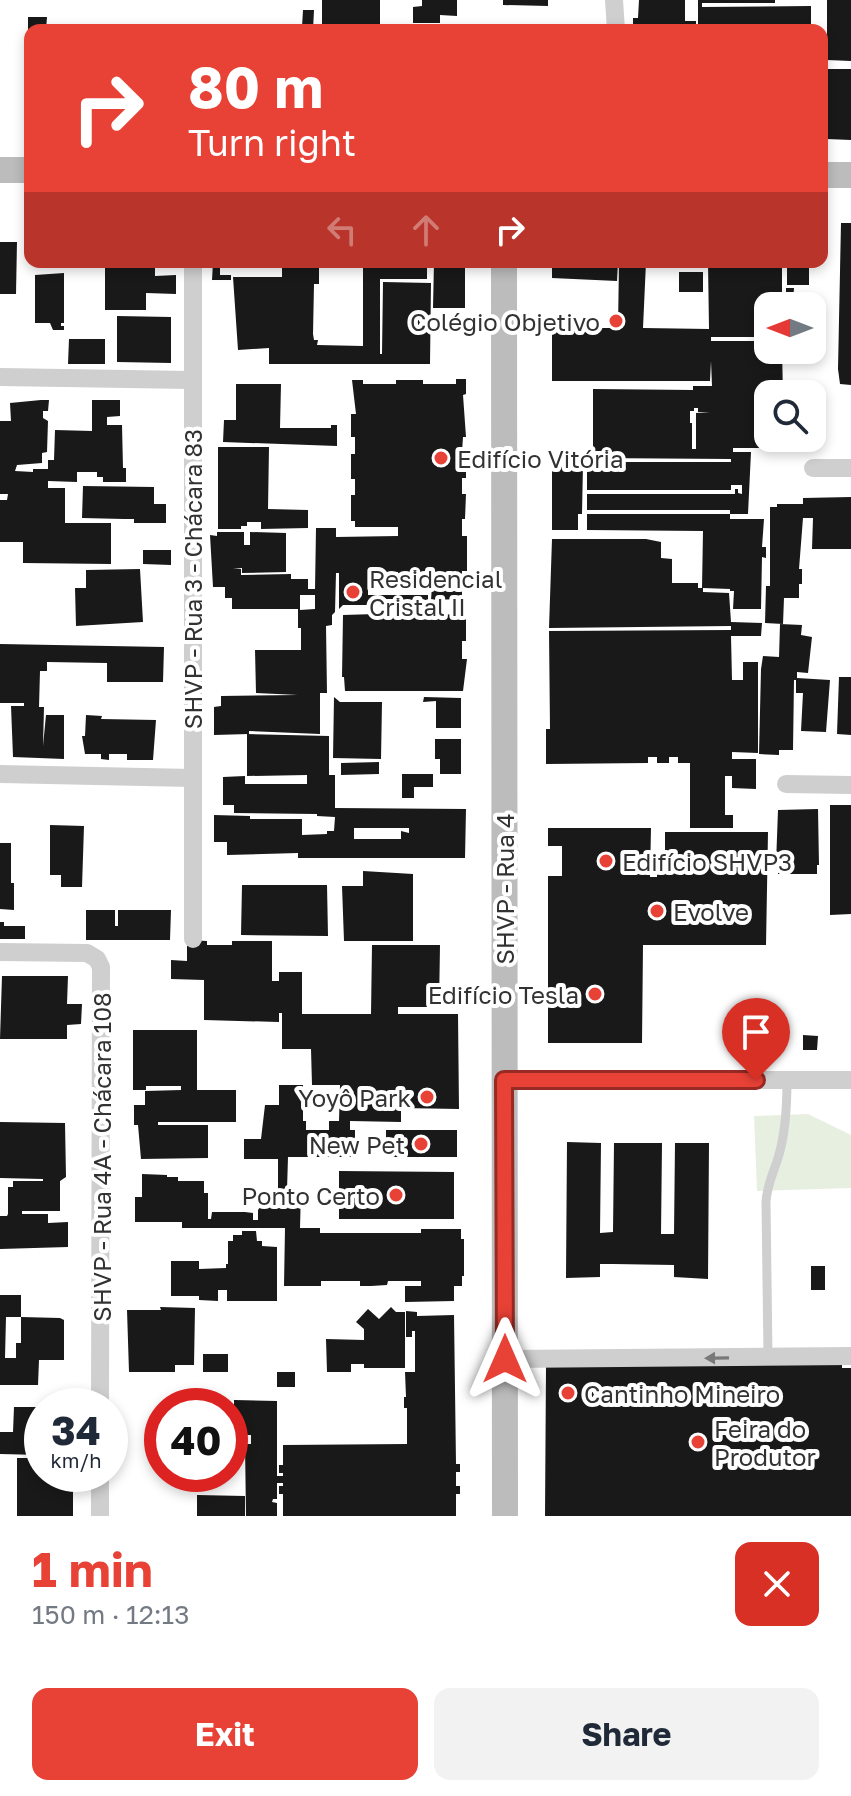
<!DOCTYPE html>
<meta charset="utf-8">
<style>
body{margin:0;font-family:"Golos Text",sans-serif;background:#f2f2f3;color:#1f2937;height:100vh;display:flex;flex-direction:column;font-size:30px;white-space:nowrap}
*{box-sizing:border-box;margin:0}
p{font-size:26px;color:#747a83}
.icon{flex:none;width:44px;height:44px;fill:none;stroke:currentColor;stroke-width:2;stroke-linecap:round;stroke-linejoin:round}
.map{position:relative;height:1516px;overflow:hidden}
.sheet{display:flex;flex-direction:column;background:#fff;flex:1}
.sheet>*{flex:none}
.hud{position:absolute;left:24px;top:24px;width:804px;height:244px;border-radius:16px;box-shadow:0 4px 12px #0003;background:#e84136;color:#fff;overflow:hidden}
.needle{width:52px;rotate:270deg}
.tools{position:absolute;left:754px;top:292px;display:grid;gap:16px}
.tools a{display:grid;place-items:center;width:72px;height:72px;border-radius:16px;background:#fff;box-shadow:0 4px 12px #0003;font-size:40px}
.speed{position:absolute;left:24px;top:1388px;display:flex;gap:16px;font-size:40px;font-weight:700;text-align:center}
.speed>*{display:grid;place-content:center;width:104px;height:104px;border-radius:50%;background:#fff;box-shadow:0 4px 12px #0003;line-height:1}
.speed small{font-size:20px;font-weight:400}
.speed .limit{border:12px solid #d22;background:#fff;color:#111}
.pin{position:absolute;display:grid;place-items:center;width:68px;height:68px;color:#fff;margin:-82px -34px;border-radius:50% 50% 50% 0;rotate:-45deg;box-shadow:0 0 8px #0007}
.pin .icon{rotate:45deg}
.me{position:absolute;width:88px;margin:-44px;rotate:0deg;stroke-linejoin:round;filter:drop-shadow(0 0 6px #0008)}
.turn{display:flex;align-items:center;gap:28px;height:168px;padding:0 32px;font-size:36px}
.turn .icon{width:104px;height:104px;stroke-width:2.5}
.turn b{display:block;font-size:56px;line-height:68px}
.lanes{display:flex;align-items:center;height:76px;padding:0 32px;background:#0003;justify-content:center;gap:40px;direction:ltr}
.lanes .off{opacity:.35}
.round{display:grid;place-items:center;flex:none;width:84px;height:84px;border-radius:16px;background:#f2f2f3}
.headline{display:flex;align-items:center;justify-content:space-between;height:136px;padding:0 32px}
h1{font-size:48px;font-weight:700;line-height:60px;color:#e84136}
.primary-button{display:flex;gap:16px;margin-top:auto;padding:16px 32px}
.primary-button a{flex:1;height:92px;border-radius:16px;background:#e84136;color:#fff;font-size:32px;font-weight:700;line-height:92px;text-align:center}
.primary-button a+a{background:#f2f2f3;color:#1f2937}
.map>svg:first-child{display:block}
.green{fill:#e7efe1}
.building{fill:#191919;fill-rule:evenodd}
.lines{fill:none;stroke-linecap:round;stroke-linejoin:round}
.lane{stroke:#cfcfcf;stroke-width:9}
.street{stroke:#cfcfcf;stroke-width:18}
.secondary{stroke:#bcbcbc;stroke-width:26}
.oneway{fill:#797979}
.route-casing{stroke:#972a23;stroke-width:20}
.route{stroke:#e84136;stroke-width:14}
.poi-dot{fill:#e84136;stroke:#fff;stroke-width:3}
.labels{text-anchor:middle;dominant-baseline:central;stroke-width:8;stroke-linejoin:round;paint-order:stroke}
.poi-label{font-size:24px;fill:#323232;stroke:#fff;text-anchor:start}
.street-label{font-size:24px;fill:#323232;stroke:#fff}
</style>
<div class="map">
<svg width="851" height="1516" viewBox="0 0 851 1516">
<rect width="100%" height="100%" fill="#fff"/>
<path class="green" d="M808 1114 851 1135V1188L757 1191 754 1116Z"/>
<g class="building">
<path d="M322 0H380V27L322 26Z"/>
<path d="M422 0H457V16L440 15V23H413V7L422 6Z"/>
<path d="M503 0H548V6L503 5Z"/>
<path d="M639 0H685V21H696V30H633V18H638Z"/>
<path d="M698 0H775V3H702V7L811 6V30H698Z"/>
<path d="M827 0H851V61L827 60Z"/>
<path d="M303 10H314L313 30H269V27H302Z"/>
<path d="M28 17H47L46 30H28Z"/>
<path d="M27 41H30V91H26Z"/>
<path d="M827 69H851V140L827 139Z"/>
<path d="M841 223H851V385L840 384 838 369Z"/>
<path d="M0 242H17L16 294H0Z"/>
<path d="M105 262 155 264V276L176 275V294L146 293V310H105Z"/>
<path d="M213 262H232V266H220V275H231V280H212Z"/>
<path d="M282 262H319V284H314L313 334 314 340H318L317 345 363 346V262H427V279H380V354H382L383 282 431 283 430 364H269V348L238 350 233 277H282Z"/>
<path d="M434 262H465V308H433Z"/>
<path d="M552 262H618L617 281 552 278Z"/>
<path d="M619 262H646L643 328 709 329 708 262H782V306H768V337H711V341H768V350H782L783 394H768V438H783L784 448H733V452H751L748 514H730V510H587V494H735V489H738V493L742 494V485H731V490H587V462H731V459L593 458V389L693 390V386H712L711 361 710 381H552V328H618ZM694 408H698V412H710L696 413V449H692V423H690V411H694Z"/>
<rect x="787" y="262" width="22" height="23"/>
<rect x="679" y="272" width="24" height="20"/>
<path d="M64 273V323H61V326H64V330H53L50 323H35V275Z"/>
<path d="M786 288H794L793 303H803V306H786Z"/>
<path d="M117 316 171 317V363L117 362Z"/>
<path d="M69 339H105V364H68Z"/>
<path d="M456 379H466V394L463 395 466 437H463L462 452H466V478H462V494H466L465 519H462V536H467V571H462V599L431 600 432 586 399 587 398 572H368V595H428V600H368V605H343L339 609V573H336L335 612 332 615V625L326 626 327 693H320V734L249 731V734L214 735V707L221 706V696L298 695 256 693 255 650H301V628H298V609H232V598H225V587H213L210 535 217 536V532H244V545H250V532L286 533V572L242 573V568L233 569H241V575L291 574V579H308V589H315L316 528H336V537L398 536V527H355V521H351V495H355V479H351V454H355V437H351V414H356L352 380H363V384H396V380H423V384H456ZM300 595H315V609L300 610Z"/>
<path d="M236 384H281L280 428H331V425H337V446L223 442 224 420H236Z"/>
<path d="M41 400H49L48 411H43V418L48 421 47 452 42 453V463L17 465 15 471 33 472V469H48V460H54L55 430 92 431V400H120V416L107 417V425H122L123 468H126V482H103V477H97V472H77V482L48 481V488H65V523H111V564L23 563V542H0V500H7L8 494H0V421H11L10 403Z"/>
<path d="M218 447H269L268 509 308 510V528L261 529V522H247V526H241V529H218Z"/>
<path d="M552 463 583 464 582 514H578V530H552Z"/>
<path d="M83 486 154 487V504H166V523H134V519H124L82 518Z"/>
<path d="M851 497V549H812L813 518H803L799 569H802V584H799V598H784L783 624 765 623 766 586H770V507H777V504H803V498Z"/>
<path d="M587 514H730V519H764L762 547H766V558L762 557 761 609H733L734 591H730V589L703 588V592L729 593 731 622 762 623 761 636H731L732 680H743V662H758V753L732 752V759H756V789L732 788V776H725V815H733V828H690V763H678V757H669V763H657V757H648V763L546 764V729H550L549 631 731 630V626L549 628 552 539H646L661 542V558L672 559V583H698V588H702L703 531 587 530Z"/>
<path d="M143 550H171V565L143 564Z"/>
<path d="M140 569 143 622 76 626 75 588H86V570Z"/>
<path d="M408 613 466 615V641H462V659H467L463 691H345L344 677H342L343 615Z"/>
<path d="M780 624 802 625 801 635 812 637 808 673 797 672V678L830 680 826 732 801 731 803 693H796V680H794L793 750H779V755L759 754 761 669 763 656 779 657Z"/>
<path d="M0 644 164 647 163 682H107V663L47 662V671H40L39 707H44L43 746 46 715H64V759L13 757 11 706H24V703H0Z"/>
<path d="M839 677H851V735L837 734Z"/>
<path d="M334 697 340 702H382L381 759 333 758Z"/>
<path d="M424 697 461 698V728H436V701L423 702Z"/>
<path d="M86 715 102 716 101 719 156 720 153 760H127V754H109V760L101 759V754H85L82 736H85Z"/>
<path d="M247 734 329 736V775H335V808L466 809 465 858H298V853L227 855V842H214V815L250 816V819H302V835L327 834V831H334L335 817 317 816V814L234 813V805H223V777L245 776V784H307V775L247 776ZM354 828H409V833L401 831V839H354Z"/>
<path d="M435 739H461V774H440V759H435Z"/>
<path d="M379 762V774L341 775V763Z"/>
<path d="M402 774H433V787H414V798H402Z"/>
<path d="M830 805H851V914L830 915Z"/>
<path d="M818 809 819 865H817V874H778V864H776L778 810Z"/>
<path d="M50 825 84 826 82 887H61V875H50Z"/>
<path d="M548 828H651L650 877H657V870H665V832H768L766 945H643L642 1043H548V876H562V846H548Z"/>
<path d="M0 843H11V883H14V910L0 909Z"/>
<path d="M363 871 413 874V941H344L342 886H363Z"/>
<path d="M242 885H327L328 936 241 935Z"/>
<path d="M86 910H115V926H118V910H171L170 940H86Z"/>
<path d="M0 922H4V926H25V939H0Z"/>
<path d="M187 940 207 941V945H232V941H272V981H279V972H302V1014H371L372 945H440L439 1007H398V1014H458L459 1109 401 1108V1122L350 1121V1130H355V1157H288L287 1190H301L300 1228H320V1233H421V1229H461V1239H464V1276H462V1286H454V1301L405 1302V1286H421V1281H388L387 1285 371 1286H360V1281H321V1286H284L285 1228H182V1222H135V1197H142V1174L167 1175V1177H178V1181H204V1193H208V1219H211L212 1212H245L253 1213V1220H258V1210L265 1200H278V1159H244V1139H261L265 1105H279V1085H303V1121H306V1130H329V1121H339L340 1085H312L311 1049H282V1013H279V1022L204 1020V980L171 979V960L187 961Z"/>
<path d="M2 976H68L67 1004H82L81 1024 67 1025V1039H0Z"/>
<path d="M133 1030H197V1090H236V1122H158V1125H208V1158L141 1159 138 1125H134V1105H145V1091L181 1090V1086H146V1090H133Z"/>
<path d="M803 1035 818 1036 817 1050H803Z"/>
<path d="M0 1122 65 1123 66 1177 60 1181V1211H22V1214H48V1223L68 1222V1247L0 1249V1216H7L8 1214V1187H13V1181H43V1179L0 1178Z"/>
<rect x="386" y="1130" width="71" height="27"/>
<path d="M567 1142 601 1143 600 1233 613 1232 614 1143H662L661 1234H674L675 1143H709L708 1279 674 1277V1265L613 1264H600V1277L566 1278Z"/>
<path d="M339 1171 454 1172V1219H339Z"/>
<path d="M242 1231H256L257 1241H262V1246L277 1247V1301H227V1290H218V1301L199 1300V1296H171V1261H199V1269L226 1268V1264H228V1241H233V1235H242Z"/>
<rect x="811" y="1266" width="14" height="24"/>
<path d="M0 1295H21V1317H6L5 1358H16V1343H21V1317L60 1318 64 1320V1360H39L38 1385H0Z"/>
<path d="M160 1307 195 1308 194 1365H175V1372H129L127 1310H161Z"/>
<path d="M391 1307 396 1312H405V1368H364V1364H351V1372H327L326 1339 364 1340V1329L356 1322 368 1309 379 1319Z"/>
<path d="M406 1311 417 1312V1316L454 1315 456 1464H460V1472H456V1486H460V1494H456V1516H283V1494H279V1486H283V1483H277V1499H273L272 1502 277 1503V1516H246L245 1444H251V1435H234V1400L277 1401V1476H283V1473H279V1465H283V1445L407 1444V1408H404V1397H406L405 1372H415V1331H412V1337H406Z"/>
<rect x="203" y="1354" width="25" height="18"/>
<path d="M842 1359V1368H851V1516H545L546 1366Z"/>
<rect x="277" y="1372" width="18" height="15"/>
<path d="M14 1407H42L41 1455 0 1454V1432H13Z"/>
<path d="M17 1458H42V1474H73V1516H17Z"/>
<path d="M197 1495 245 1496V1516H197Z"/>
</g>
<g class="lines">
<path class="lane" d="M768 1357 766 1202C767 1185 773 1174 778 1158 786 1133 787 1106 787 1080"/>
<g class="street">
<path d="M614 0 616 30"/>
<path d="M193 262V939"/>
<path d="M0 377 191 380"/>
<path d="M813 468H851"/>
<path d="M0 774 192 778"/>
<path d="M786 784 851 785"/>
<path d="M0 952 87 953 97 959 101 967 100 1406"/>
<path d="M504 1080H851"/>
<path d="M505 1359 851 1356"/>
<path d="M100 1516V1474"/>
</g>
<g class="secondary">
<path d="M0 170H30"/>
<path d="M822 175H851"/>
<path d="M504 262 505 1516"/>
</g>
</g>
<defs><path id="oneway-solid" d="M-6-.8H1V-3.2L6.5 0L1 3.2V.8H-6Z" transform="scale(2)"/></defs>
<use class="oneway" href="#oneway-solid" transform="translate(717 1358) rotate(179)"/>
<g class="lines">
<g class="route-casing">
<path id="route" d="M505 1359 504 1080H756"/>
</g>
<use href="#route" class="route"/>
</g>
<g class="poi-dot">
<circle cx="616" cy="321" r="8"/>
<circle cx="441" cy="458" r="8"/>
<circle cx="353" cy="592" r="8"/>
<circle cx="606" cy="861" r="8"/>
<circle cx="657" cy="911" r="8"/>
<circle cx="595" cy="994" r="8"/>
<circle cx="427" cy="1097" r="8"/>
<circle cx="421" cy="1144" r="8"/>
<circle cx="396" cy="1195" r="8"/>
<circle cx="568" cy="1393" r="8"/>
<circle cx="698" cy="1442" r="8"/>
</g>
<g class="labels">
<g class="poi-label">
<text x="600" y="321" text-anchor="end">Colégio Objetivo</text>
<text x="457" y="458">Edifício Vitória</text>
<text x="369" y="578">Residencial<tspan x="369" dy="28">Cristal II</tspan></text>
<text x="622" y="861">Edifício SHVP3</text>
<text x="673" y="911">Evolve</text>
<text x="579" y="994" text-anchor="end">Edifício Tesla</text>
<text x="411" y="1097" text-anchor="end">Yoyô Park</text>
<text x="405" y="1144" text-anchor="end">New Pet</text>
<text x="380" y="1195" text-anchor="end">Ponto Certo</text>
<text x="584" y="1393">Cantinho Mineiro</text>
<text x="714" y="1428">Feira do<tspan x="714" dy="28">Produtor</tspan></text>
</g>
<g class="street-label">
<text transform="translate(192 579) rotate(-90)">SHVP - Rua 3 - Chácara 83</text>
<text transform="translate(504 889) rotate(-90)">SHVP - Rua 4</text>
<text transform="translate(101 1157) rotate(-90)">SHVP - Rua 4A - Chácara 108</text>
</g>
</g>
</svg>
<div class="tools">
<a><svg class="needle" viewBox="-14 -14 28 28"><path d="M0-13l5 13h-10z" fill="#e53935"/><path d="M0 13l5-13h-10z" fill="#747a83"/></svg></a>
<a><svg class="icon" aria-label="search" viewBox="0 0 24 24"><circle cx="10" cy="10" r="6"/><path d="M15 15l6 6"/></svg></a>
</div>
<div class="speed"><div>34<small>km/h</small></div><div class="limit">40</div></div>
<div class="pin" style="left:756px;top:1080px;background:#d93025"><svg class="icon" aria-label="arrive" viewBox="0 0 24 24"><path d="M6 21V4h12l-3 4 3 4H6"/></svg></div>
<svg class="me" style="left:505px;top:1359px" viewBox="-20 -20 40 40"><path d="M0-17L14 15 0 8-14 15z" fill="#e84136" stroke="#fff" stroke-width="4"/></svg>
<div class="hud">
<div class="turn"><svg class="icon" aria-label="right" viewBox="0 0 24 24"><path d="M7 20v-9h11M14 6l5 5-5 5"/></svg><div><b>80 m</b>Turn right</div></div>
<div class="lanes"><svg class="icon off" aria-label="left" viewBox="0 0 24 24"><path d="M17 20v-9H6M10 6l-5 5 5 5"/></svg><svg class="icon off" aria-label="ahead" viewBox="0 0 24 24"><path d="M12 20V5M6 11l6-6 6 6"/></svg><svg class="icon" aria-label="right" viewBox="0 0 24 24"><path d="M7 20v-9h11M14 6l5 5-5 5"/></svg></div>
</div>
</div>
<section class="sheet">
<div class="headline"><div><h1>1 min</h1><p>150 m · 12:13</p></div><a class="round" style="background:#d93025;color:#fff"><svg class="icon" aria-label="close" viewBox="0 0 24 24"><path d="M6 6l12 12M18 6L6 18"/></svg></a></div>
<div class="primary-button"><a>Exit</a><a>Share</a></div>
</section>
